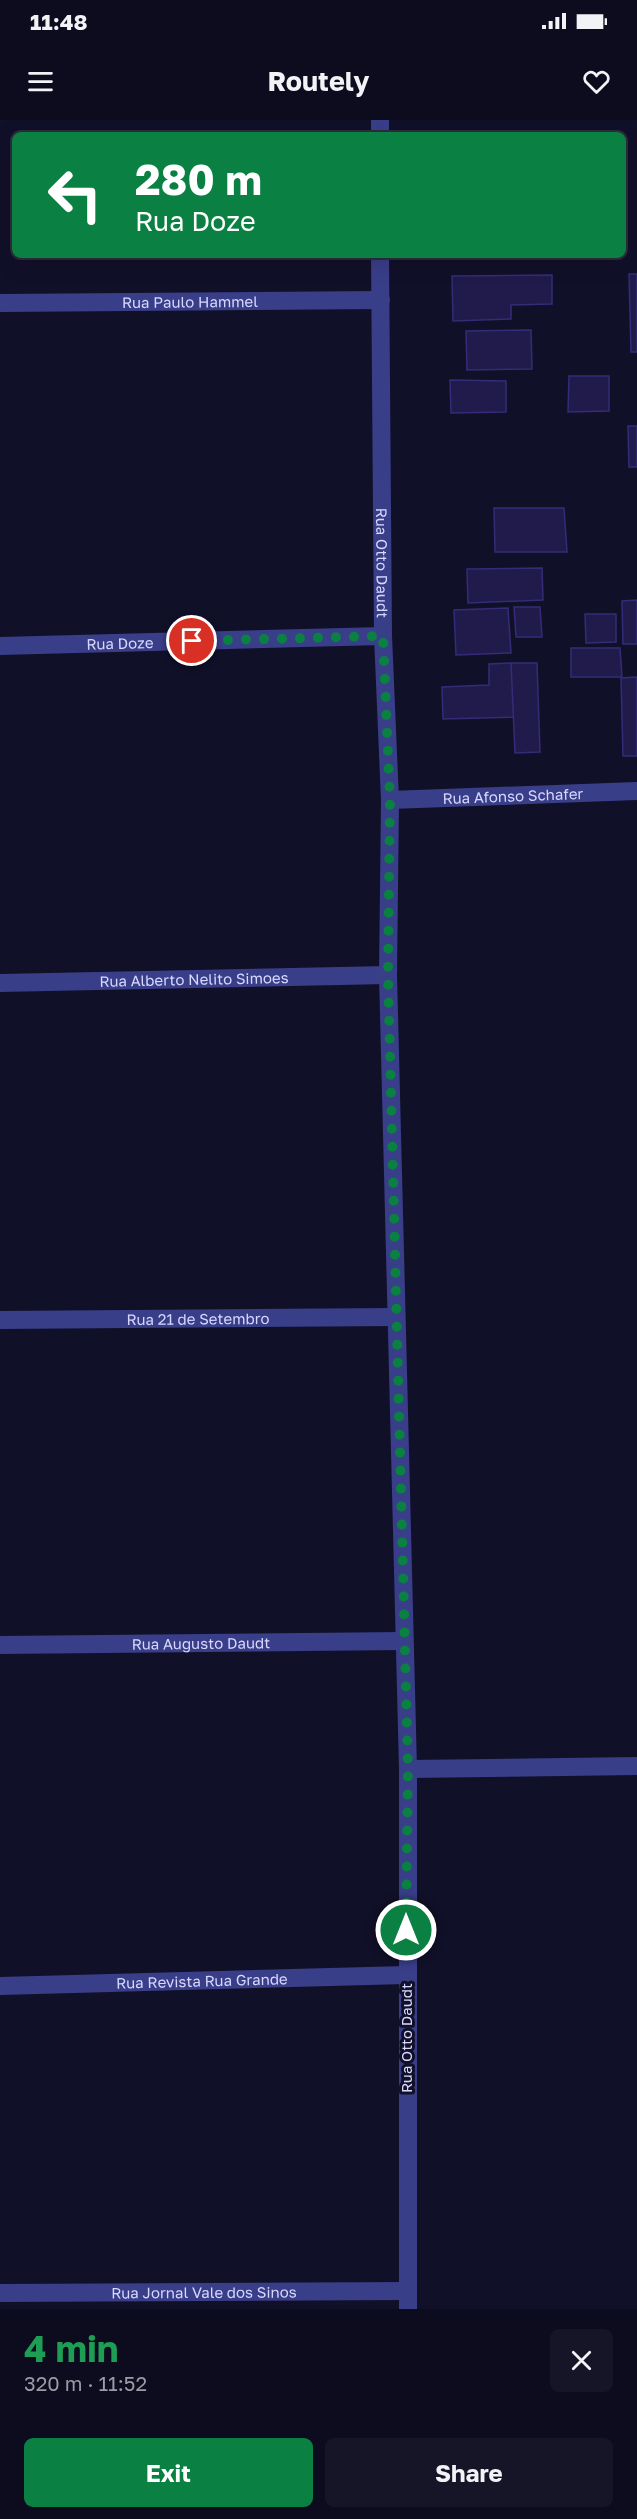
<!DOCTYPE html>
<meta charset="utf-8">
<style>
body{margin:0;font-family:"Golos Text",sans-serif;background:#161528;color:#f1f3f6;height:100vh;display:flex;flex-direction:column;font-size:22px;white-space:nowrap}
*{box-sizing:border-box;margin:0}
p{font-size:20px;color:#9a9ba4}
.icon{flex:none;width:33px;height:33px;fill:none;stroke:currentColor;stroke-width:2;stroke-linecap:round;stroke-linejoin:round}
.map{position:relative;height:2189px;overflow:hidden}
.side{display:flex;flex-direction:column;background:#0d0c1f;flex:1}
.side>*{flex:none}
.hud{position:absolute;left:12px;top:12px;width:614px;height:126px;border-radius:9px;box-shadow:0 6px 24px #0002,0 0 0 2px #2d2c3d;background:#0b8043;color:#fff;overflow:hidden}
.pin{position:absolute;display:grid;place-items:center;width:51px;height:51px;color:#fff;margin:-26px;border:3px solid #fff;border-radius:50%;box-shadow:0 2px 6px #0007}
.me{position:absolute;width:66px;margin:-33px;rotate:0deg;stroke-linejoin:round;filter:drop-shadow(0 0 4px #0008)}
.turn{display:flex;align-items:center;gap:21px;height:126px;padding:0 24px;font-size:27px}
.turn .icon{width:78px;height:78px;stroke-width:2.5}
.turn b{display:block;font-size:42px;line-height:51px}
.round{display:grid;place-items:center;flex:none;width:63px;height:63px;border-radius:9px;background:#161528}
.head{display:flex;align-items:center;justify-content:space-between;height:102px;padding:0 24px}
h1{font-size:36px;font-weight:700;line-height:45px;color:#1e9e55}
.button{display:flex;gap:12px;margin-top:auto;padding:12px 24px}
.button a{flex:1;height:69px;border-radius:9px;background:#0b8043;color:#fff;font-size:24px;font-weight:700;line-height:69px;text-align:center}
.button a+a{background:#161528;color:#f1f3f6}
.status{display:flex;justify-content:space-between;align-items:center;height:42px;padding:0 30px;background:#0d0c1f;direction:ltr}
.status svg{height:16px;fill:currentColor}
header{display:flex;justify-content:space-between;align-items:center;height:78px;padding:0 24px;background:#0d0c1f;font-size:27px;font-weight:700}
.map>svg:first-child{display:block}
.building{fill:#201b4b;stroke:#342c77;stroke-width:1.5}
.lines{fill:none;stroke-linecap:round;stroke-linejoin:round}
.street{stroke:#393e89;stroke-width:18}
.route{stroke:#0b8043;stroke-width:10;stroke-dasharray:0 18}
.labels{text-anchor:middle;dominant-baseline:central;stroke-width:6;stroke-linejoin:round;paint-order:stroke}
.street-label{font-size:15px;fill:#d8d8ff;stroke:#111029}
</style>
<div class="status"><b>11:48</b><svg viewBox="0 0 49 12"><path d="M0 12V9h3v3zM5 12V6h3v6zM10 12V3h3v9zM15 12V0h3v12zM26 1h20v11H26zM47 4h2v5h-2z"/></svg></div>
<header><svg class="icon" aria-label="menu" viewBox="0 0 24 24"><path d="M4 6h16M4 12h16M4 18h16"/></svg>Routely<svg class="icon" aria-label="heart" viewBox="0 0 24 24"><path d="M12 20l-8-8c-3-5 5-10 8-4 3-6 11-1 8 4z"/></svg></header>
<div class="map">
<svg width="637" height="2189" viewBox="0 0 637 2189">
<rect width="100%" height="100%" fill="#111029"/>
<g class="building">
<path d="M629 154H637V232H631Z"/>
<path d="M552 155V184L511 185V199L453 201 452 156Z"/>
<path d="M531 210 532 249 467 250 466 211Z"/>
<path d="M569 256H609V291L568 292Z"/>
<path d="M450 260 506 261V292L451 293Z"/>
<path d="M628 306H637V347H629Z"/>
<path d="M494 388H564L567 432H495Z"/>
<path d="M542 448 543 480 468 483 467 449Z"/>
<path d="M637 480V524H623L622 481Z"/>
<path d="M514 487H540L542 517H516Z"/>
<path d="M508 488 511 533 456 535 454 490Z"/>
<path d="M585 494H616V522L586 523Z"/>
<path d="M571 528H620L622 557H571Z"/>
<path d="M511 543 515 597 443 599 442 567 489 565V544Z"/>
<path d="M511 543H537L540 632 515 633Z"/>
<path d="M637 557V636H623L621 558Z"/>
</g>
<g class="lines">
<g class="street">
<path d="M380 0V15"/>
<path id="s1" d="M380 135 383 516 390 680 388 855 408 1649V2189"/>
<path id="s2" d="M0 183 381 180"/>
<path id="s3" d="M0 526 383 516"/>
<path id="s4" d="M390 680 637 671"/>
<path id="s5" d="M0 863 388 855"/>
<path id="s6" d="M0 1200 395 1197"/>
<path id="s7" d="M0 1525 403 1521"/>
<path d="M408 1649 637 1646"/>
<path id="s8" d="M0 1866 406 1855"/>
<path id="s9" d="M0 2173 408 2171"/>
</g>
</g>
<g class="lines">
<path class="route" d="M192 521 383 516 390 680 388 855 408 1649 406 1810"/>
</g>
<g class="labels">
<g class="street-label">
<text stroke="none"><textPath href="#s2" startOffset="190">Rua Paulo Hammel</textPath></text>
<text stroke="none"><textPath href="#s1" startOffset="308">Rua Otto Daudt</textPath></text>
<text stroke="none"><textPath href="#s3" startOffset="120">Rua Doze</textPath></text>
<text stroke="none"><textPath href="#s4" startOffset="123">Rua Afonso Schafer</textPath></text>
<text stroke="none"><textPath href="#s5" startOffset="194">Rua Alberto Nelito Simoes</textPath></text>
<text stroke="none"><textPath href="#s6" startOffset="198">Rua 21 de Setembro</textPath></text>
<text stroke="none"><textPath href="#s7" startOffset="201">Rua Augusto Daudt</textPath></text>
<text stroke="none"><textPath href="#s8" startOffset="202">Rua Revista Rua Grande</textPath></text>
<text transform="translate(406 1918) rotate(-90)">Rua Otto Daudt</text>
<text stroke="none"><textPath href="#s9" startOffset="204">Rua Jornal Vale dos Sinos</textPath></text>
</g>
</g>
</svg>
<div class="pin" style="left:192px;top:521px;background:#d93025"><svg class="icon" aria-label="arrive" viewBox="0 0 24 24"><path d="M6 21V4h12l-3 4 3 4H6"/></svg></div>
<svg class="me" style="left:406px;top:1810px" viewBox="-20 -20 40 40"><circle r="17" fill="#0b8043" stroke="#fff" stroke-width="3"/><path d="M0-11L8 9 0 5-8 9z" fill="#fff"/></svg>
<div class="hud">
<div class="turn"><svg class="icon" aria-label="left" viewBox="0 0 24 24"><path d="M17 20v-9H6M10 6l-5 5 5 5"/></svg><div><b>280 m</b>Rua Doze</div></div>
</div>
</div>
<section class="side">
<div class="head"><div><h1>4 min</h1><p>320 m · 11:52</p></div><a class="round"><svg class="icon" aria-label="close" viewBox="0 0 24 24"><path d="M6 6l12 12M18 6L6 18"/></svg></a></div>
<div class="button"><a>Exit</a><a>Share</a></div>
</section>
